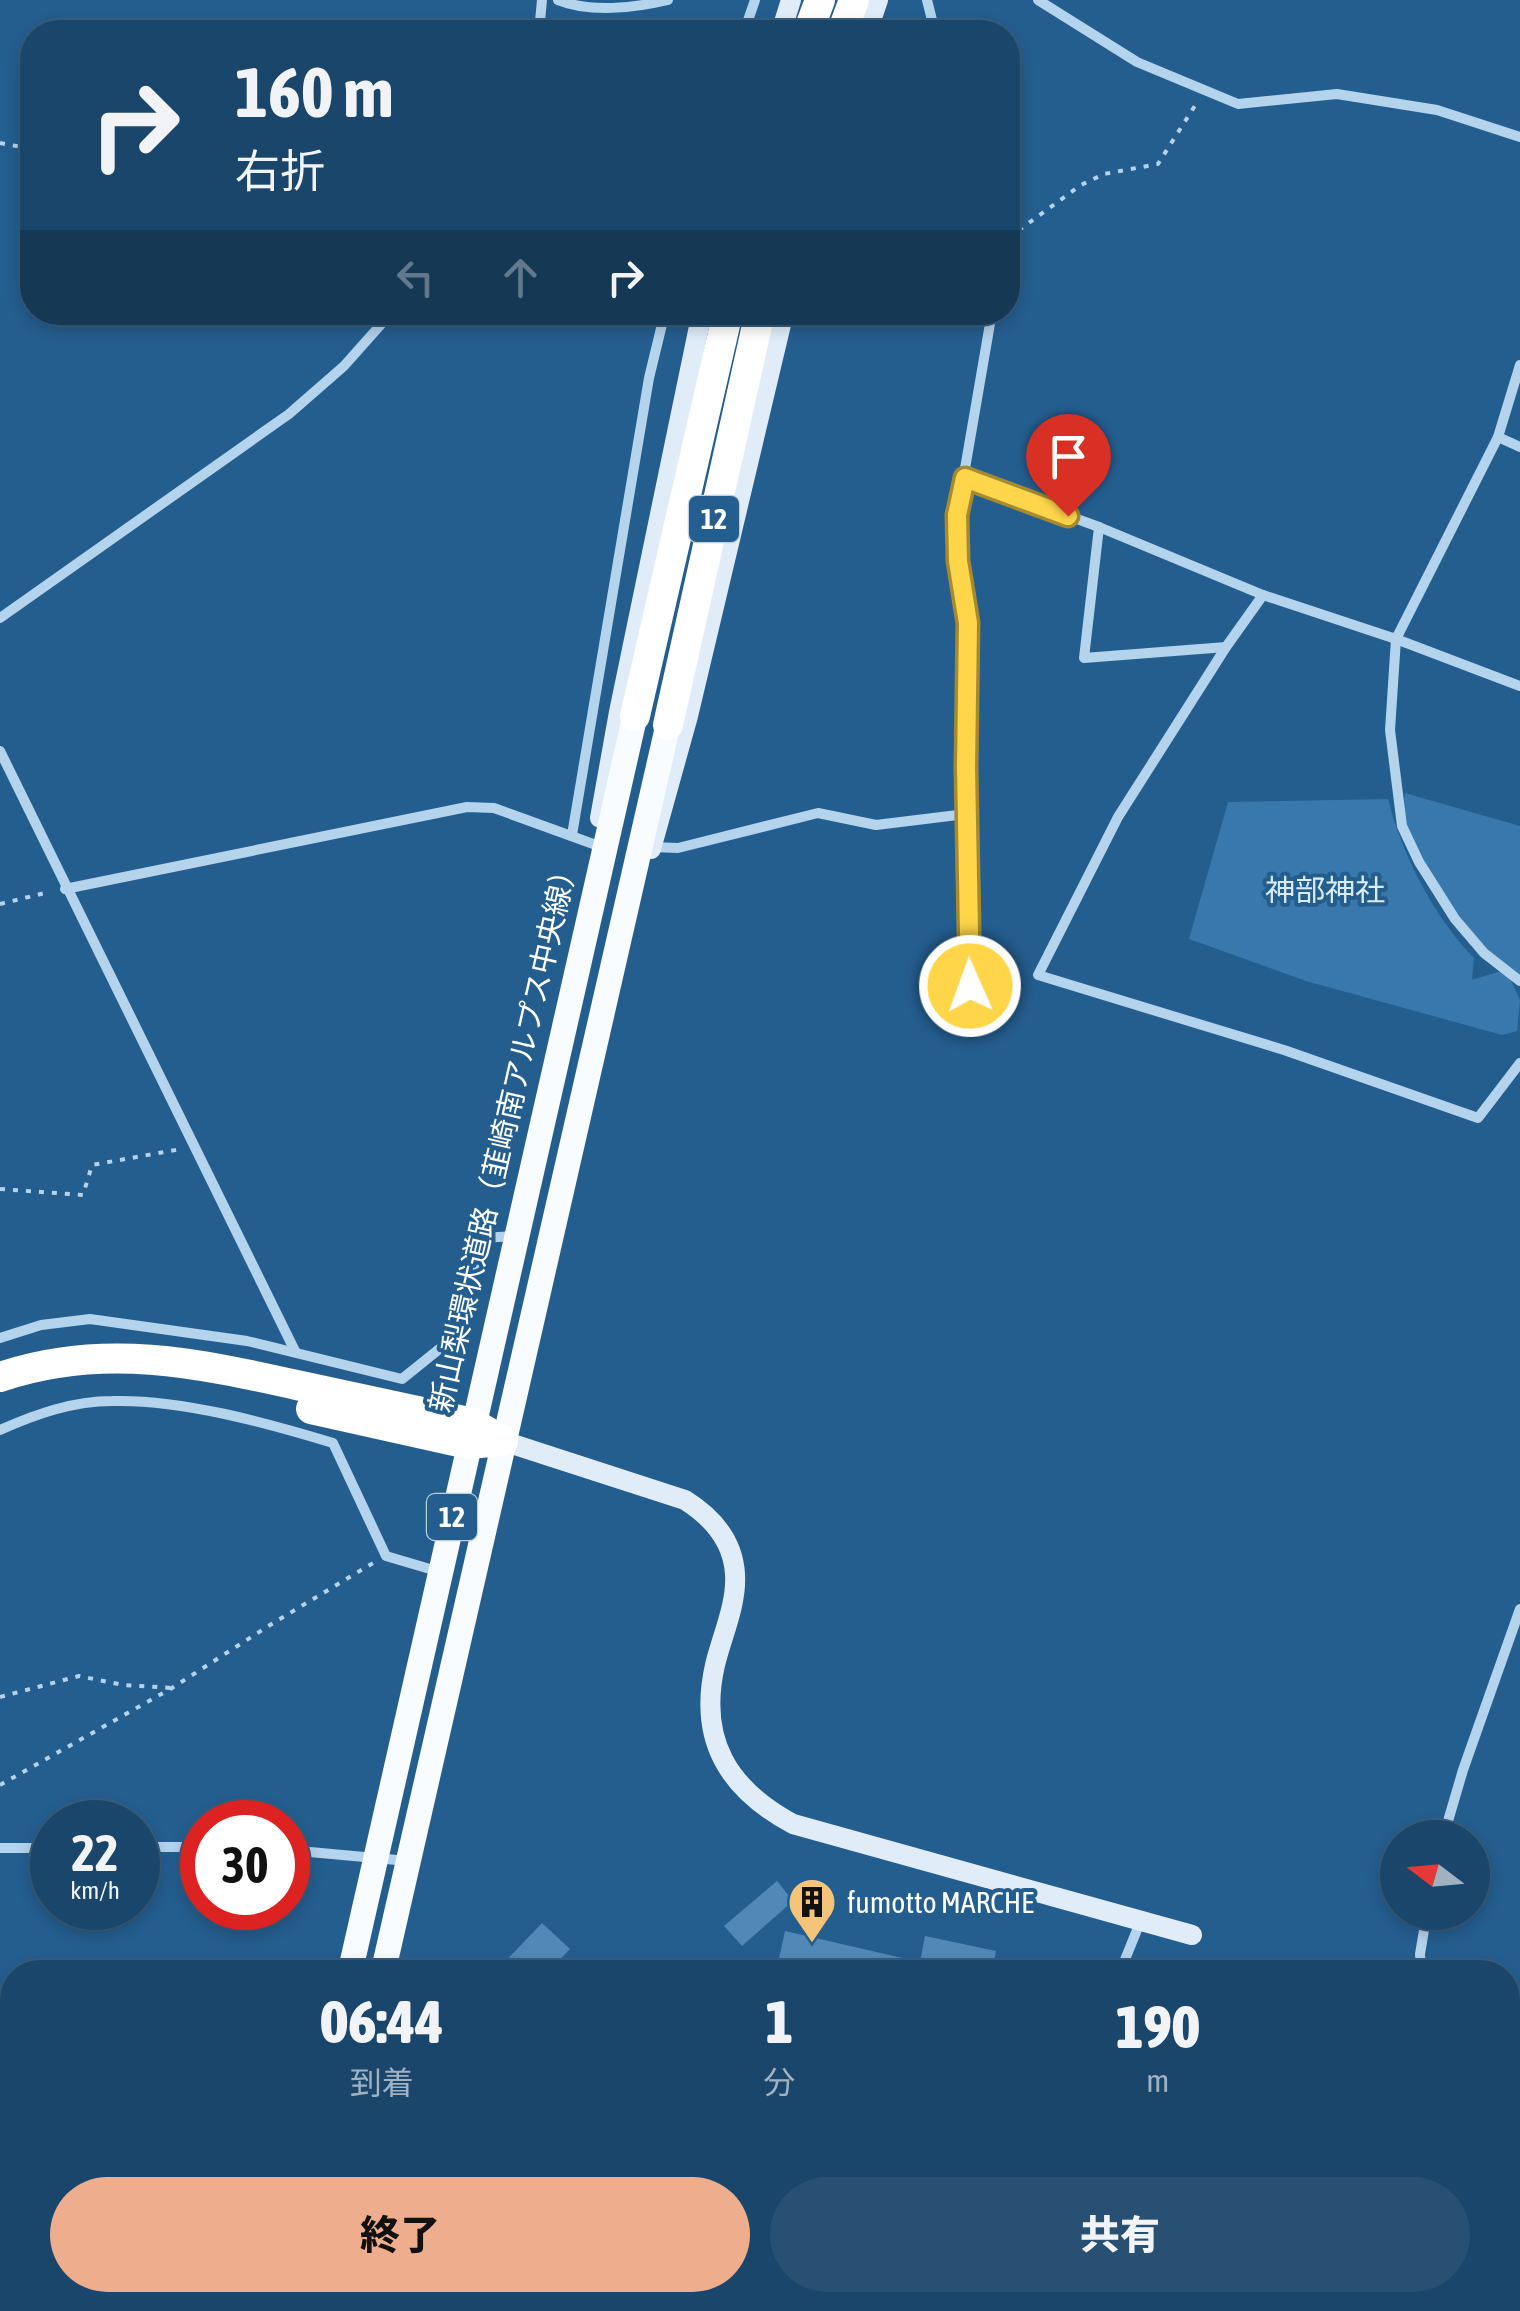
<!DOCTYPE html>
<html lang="ja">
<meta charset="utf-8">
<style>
body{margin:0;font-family:"Asap Condensed","Noto Sans JP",sans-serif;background:#285073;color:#f1f3f6;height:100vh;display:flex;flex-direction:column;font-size:38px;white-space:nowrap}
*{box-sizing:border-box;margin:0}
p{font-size:32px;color:#a0b1c1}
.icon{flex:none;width:55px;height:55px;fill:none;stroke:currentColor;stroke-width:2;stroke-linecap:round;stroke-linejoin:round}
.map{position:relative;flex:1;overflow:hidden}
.panel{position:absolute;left:0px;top:1960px;width:1520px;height:352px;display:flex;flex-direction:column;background:#1b466b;border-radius:40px 40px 0 0;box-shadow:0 5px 15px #0003,0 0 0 2px #395e7e}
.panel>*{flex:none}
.guide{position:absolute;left:20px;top:20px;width:1000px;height:305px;border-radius:40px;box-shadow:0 5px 15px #0003,0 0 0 2px #395e7e;background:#1b466b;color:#f1f3f6;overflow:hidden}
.needle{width:65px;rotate:286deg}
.fabs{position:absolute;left:1380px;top:1820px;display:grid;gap:20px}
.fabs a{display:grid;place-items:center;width:110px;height:110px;border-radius:50%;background:#1b466b;box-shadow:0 5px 15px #0003,0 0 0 2px #395e7e;font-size:50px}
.speed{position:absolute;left:30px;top:1800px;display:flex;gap:20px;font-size:50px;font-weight:700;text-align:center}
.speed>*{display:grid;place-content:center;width:130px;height:130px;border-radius:50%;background:#1b466b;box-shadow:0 5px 15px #0003,0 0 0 2px #395e7e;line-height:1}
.speed small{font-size:25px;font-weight:400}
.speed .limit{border:15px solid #d22;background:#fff;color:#111}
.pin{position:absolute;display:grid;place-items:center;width:85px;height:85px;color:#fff;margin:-102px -42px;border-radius:50% 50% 50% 0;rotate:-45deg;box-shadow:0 0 10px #0007}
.pin .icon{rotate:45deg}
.me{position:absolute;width:110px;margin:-55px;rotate:358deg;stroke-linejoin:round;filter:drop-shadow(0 0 8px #0008)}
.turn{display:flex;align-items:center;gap:35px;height:210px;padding:0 50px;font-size:45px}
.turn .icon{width:130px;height:130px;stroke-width:2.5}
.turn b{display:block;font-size:70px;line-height:85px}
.lanes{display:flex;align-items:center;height:95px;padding:0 50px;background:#0003;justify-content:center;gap:50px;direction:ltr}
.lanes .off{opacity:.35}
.eta{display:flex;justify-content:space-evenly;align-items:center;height:170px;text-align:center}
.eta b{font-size:60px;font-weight:800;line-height:70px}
.action{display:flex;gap:20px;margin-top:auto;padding:20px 50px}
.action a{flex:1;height:115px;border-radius:60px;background:#eead8d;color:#111;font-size:40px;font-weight:800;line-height:115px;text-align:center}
.action a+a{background:#285073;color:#f1f3f6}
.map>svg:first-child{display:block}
.green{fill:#3878ac}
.building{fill:#5089b8}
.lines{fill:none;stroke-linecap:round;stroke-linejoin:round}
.path{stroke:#b4d3ec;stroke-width:4;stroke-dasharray:5 8;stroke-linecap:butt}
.street{stroke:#b4d3ec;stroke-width:10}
.secondary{stroke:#e0edf9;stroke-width:20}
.primary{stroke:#f9fcff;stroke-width:25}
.highway{stroke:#fff;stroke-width:30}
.route-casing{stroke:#a68a30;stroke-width:25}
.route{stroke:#ffd54a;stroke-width:18}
.labels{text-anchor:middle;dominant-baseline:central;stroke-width:8;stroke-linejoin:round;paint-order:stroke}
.shield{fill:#245e8f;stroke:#bdcfdd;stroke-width:2.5}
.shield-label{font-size:28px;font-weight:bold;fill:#fff}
.park-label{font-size:30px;fill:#d9ebf9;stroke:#245e8f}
.street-label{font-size:30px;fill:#fff;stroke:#245e8f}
.poi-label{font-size:30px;fill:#fff;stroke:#245e8f;text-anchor:start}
</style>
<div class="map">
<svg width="1520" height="2311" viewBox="0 0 1520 2311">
<rect width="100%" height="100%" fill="#245e8f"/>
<path class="green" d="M1405 793 1520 826V981L1507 972 1520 1000 1517 1031 1502 1035 1306 981 1189 939 1228 802 1388 799C1402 855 1434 917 1474 958L1472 980 1504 970 1455 919 1402 826Z"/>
<g class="building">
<path d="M777 1881 793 1901 742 1946 724 1926Z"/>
<path d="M542 1923 570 1949 548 1972H495Z"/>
<path d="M785 1931 920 1962 925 1936 996 1951 992 1972H776Z"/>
</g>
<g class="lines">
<g class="path">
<path d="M0 143 32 149"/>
<path d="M1008 238 1081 185 1104 174 1158 164 1196 104"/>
<path d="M0 904 49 892"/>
<path d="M0 1189 83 1195 92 1165 181 1149"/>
<path d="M0 1697 79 1676 123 1685 172 1688"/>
<path d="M0 1785 172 1688 270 1625 373 1563"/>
</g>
<g class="street">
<path d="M558 0C590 13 635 8 668 0"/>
<path d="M927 0 935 32"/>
<path d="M1038 0 1137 62 1238 104 1337 94 1437 110 1520 137"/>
<path d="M539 32 542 0"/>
<path d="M744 32 755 0"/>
<path d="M1520 365 1498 437 1396 639 1390 730 1402 826 1419 862 1455 919 1484 953 1520 981"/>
<path d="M1498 437 1520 447"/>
<path d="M965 478 1099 527 1263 595 1396 639 1520 686"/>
<path d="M1099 527 1084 658 1226 647"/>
<path d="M1263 595 1226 647 1118 817 1038 975 1284 1050 1478 1118 1520 1063"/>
<path d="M0 618 289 414 344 366 392 312"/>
<path d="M0 751 295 1351"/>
<path d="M572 835 649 378 665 312"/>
<path d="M652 847 678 848 818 813 876 825 966 814"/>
<path d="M65 889 467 807 494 808 596 845"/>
<path d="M971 1025 965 768 967 623 958 561 957 515 992 312"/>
<path d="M0 1338 41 1325 90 1319 247 1341 402 1379 458 1334 483 1238 515 1236"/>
<path d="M0 1430C36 1414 73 1401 112 1401 181 1399 267 1423 333 1443L386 1556 440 1572"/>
<path d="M1443 1838 1463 1770 1520 1609"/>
<path d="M138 1847H202"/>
<path d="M0 1848H52"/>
<path d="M288 1850 408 1861"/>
<path d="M1120 1972 1141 1920"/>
<path d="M1421 1972 1420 1954 1427 1912"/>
<path d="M1508 2005 1520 2008"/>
<path d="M0 2196 12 2204"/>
<path d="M1245 2300 1246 2311"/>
<path d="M388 2311 390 2300"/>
<path d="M1485 2311V2300"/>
</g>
<g class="secondary">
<path d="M781 32 791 0"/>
<path d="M867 32 878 0"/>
<path d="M600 818 619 712 702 312"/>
<path d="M651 849 688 716 784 312"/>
<path d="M503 1441 685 1500C712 1517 733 1540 735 1574 737 1604 722 1636 715 1665 698 1740 728 1789 793 1824L1192 1935"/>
</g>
<g class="primary">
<path d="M350 1972 635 716"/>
<path d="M383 1972 668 725"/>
<path d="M272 2311 274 2300"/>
<path d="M305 2311 308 2300"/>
</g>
<g class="highway">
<path d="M808 32 820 0"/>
<path d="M842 32 854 0"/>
<path d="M635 716 728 312"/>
<path d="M668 725 760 312"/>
<path d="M0 1377C103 1342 198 1363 301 1386 358 1398 415 1411 473 1423L503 1441"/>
<path d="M311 1409 468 1444 503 1441"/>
</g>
</g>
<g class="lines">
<g class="route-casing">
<path id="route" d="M970 986 966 768 968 623 958 561 957 515 965 478 1068 516"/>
</g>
<use href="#route" class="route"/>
</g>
<defs>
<g id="building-pin" transform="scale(2.5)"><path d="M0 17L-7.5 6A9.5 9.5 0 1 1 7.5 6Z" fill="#f6c478" stroke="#245e8f"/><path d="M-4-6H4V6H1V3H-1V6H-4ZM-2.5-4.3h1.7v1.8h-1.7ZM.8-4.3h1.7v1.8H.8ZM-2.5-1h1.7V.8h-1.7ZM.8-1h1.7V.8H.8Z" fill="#111"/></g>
</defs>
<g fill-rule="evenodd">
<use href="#building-pin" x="812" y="1902"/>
</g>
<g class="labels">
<g class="shield">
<rect x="689" y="496" width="50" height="46" rx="8"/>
<rect x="427" y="1494" width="50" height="46" rx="8"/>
</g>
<g class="shield-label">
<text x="714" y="519">12</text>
<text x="452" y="1517">12</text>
</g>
<g class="park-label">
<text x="1325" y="890">神部神社</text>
</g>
<g class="street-label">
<text transform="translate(503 1134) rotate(-77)">新山梨環状道路（韮崎南アルプス中央線）</text>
</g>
<g class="poi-label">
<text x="847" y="1902">fumotto MARCHE</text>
</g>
</g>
</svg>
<div class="fabs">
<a><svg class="needle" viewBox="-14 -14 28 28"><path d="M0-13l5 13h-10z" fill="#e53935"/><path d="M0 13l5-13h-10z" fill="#a0b1c1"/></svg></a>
</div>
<div class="speed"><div>22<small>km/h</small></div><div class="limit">30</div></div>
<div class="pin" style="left:1068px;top:516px;background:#d93025"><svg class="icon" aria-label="arrive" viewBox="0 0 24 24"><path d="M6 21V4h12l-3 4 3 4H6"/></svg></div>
<svg class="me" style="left:970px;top:986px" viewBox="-20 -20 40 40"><circle r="17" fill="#ffd54a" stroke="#fff" stroke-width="3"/><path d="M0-11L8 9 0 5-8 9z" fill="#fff"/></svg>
<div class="guide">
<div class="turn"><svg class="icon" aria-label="right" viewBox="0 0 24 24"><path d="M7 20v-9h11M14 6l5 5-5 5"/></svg><div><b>160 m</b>右折</div></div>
<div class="lanes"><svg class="icon off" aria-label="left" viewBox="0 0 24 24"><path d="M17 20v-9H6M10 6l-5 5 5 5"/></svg><svg class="icon off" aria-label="ahead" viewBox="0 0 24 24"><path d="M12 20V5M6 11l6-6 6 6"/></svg><svg class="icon" aria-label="right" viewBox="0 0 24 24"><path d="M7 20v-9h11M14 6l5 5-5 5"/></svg></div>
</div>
<section class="panel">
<div class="eta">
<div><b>06:44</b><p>到着</p></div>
<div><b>1</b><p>分</p></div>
<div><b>190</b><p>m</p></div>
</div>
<div class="action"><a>終了</a><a>共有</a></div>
</section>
</div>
